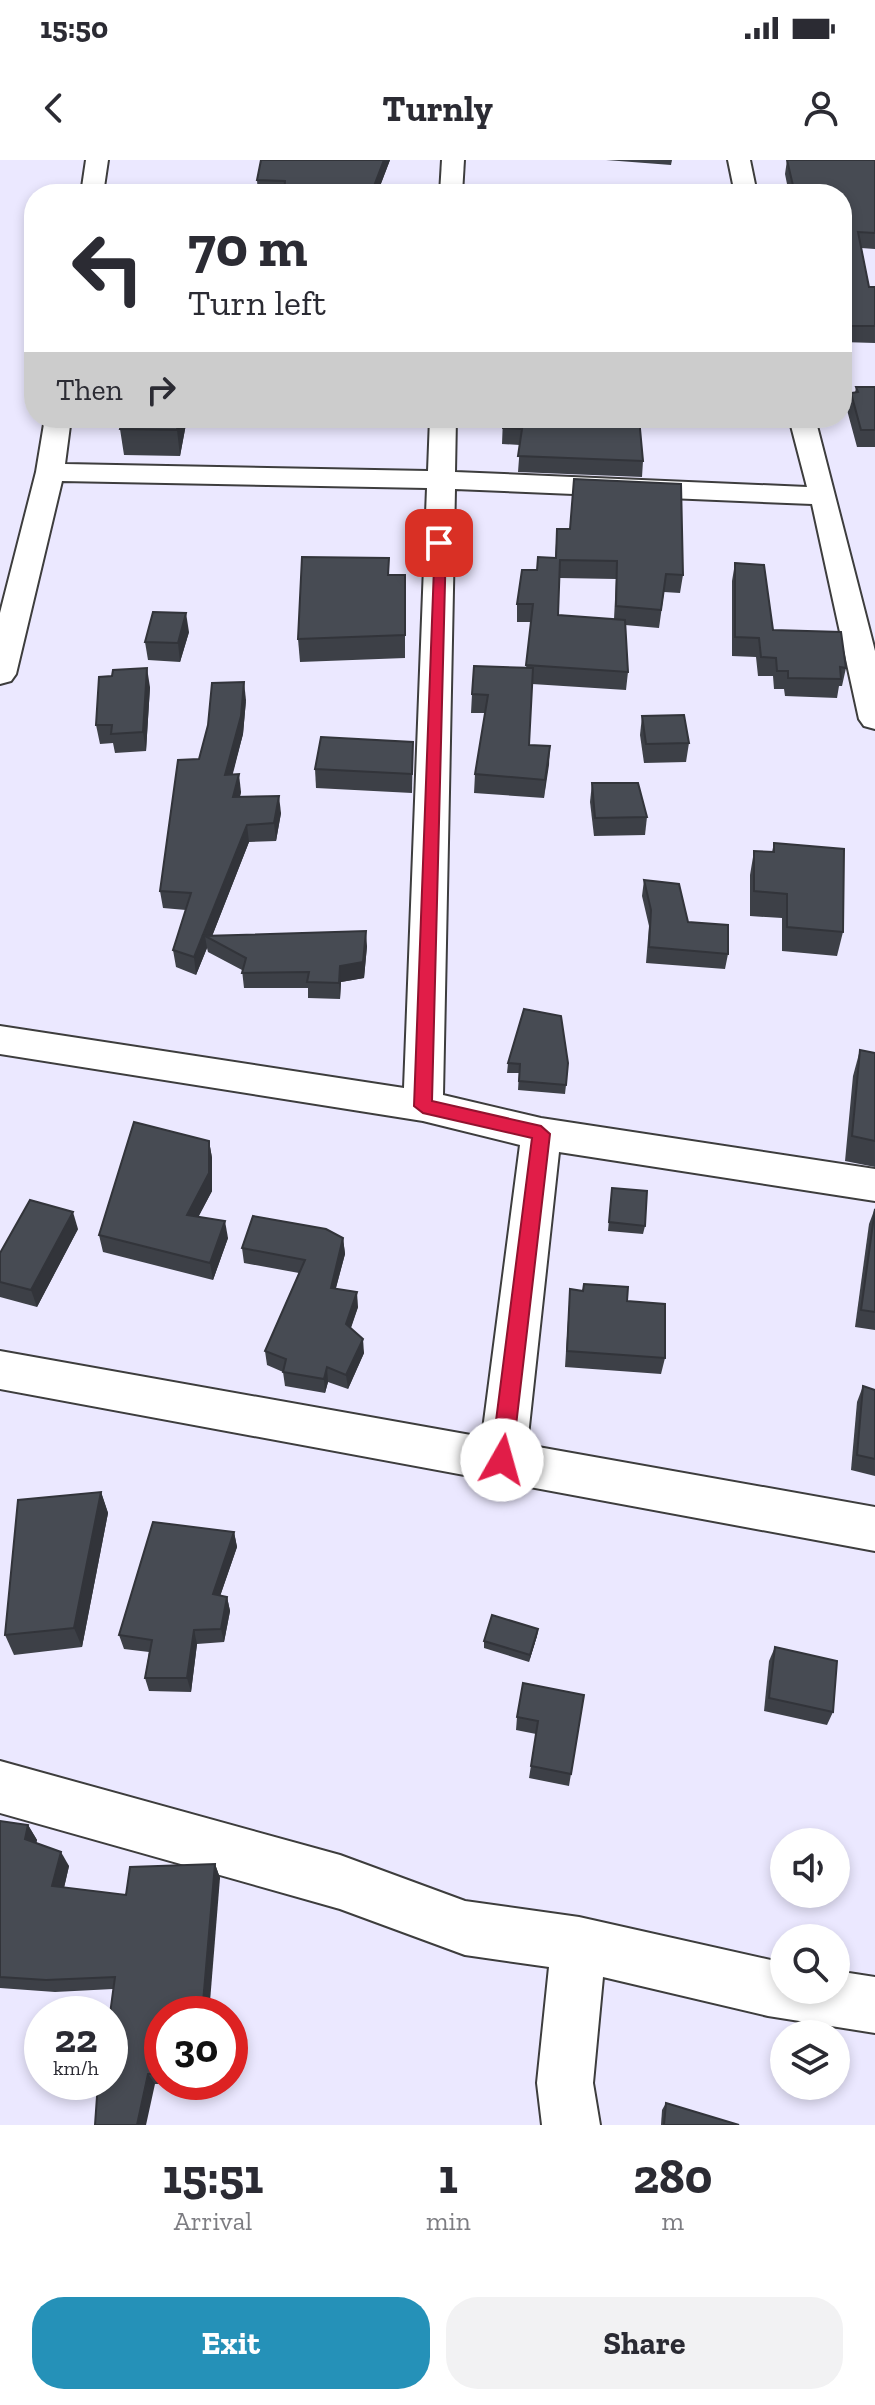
<!DOCTYPE html>
<style>
body{margin:0;font-family:"Zilla Slab",serif;background:#f2f2f3;color:#2b2b33;height:100vh;display:flex;flex-direction:column;font-size:30px;white-space:nowrap}
*{box-sizing:border-box;margin:0}
p{font-size:26px;color:#7c7c81}
.icon{flex:none;width:44px;height:44px;fill:none;stroke:currentColor;stroke-width:2;stroke-linecap:round;stroke-linejoin:round}
.map{position:relative;height:1965px;overflow:hidden}
.details{display:flex;flex-direction:column;background:#fff;flex:1}
.details>*{flex:none}
.guide{position:absolute;left:24px;top:24px;width:828px;height:244px;border-radius:32px;box-shadow:0 4px 12px #0003;background:#fff;color:#2b2b33;overflow:hidden}
.controls{position:absolute;left:770px;top:1668px;display:grid;gap:16px}
.controls a{display:grid;place-items:center;width:80px;height:80px;border-radius:50%;background:#fff;box-shadow:0 4px 12px #0003;font-size:40px}
.speed{position:absolute;left:24px;top:1836px;display:flex;gap:16px;font-size:40px;font-weight:700;text-align:center}
.speed>*{display:grid;place-content:center;width:104px;height:104px;border-radius:50%;background:#fff;box-shadow:0 4px 12px #0003;line-height:1}
.speed small{font-size:20px;font-weight:400}
.speed .limit{border:12px solid #d22;background:#fff;color:#111}
.pin{position:absolute;display:grid;place-items:center;width:68px;height:68px;color:#fff;margin:-34px;border-radius:16px;box-shadow:0 4px 12px #0006}
.me{position:absolute;width:88px;margin:-44px;rotate:7deg;stroke-linejoin:round;filter:drop-shadow(0 0 6px #0008)}
.turn{display:flex;align-items:center;gap:28px;height:168px;padding:0 32px;font-size:36px}
.turn .icon{width:104px;height:104px;stroke-width:2.5}
.turn b{display:block;font-size:56px;line-height:68px}
.then{display:flex;align-items:center;height:76px;padding:0 32px;background:#0003;gap:16px;font-size:30px}
.eta{display:flex;justify-content:space-evenly;align-items:center;height:136px;text-align:center}
.eta b{font-size:48px;font-weight:700;line-height:56px}
.button{display:flex;gap:16px;margin-top:auto;padding:16px 32px}
.button a{flex:1;height:92px;border-radius:32px;background:#2591b8;color:#fff;font-size:32px;font-weight:700;line-height:92px;text-align:center}
.button a+a{background:#f2f2f3;color:#2b2b33}
.status{display:flex;justify-content:space-between;align-items:center;height:56px;padding:0 40px;background:#fff;direction:ltr}
.status svg{height:22px;fill:currentColor}
header{display:flex;justify-content:space-between;align-items:center;height:104px;padding:0 32px;background:#fff;font-size:36px;font-weight:700}
.map>svg:first-child{display:block}
.lines{fill:none;stroke-linecap:round;stroke-linejoin:round}
.minor-casing{stroke:#3d3d3d;stroke-width:4}
.minor{fill:#fff;fill-rule:evenodd}
.wall{fill:#3d4047;fill-rule:evenodd}
.shaded-wall{fill:#32343a}
.building{fill:#474b53;stroke:#32343a;stroke-width:2}
.route{fill:#e11d48;stroke:#92132f;stroke-width:2}
</style>
<div class="status"><b>15:50</b><svg viewBox="0 0 49 12"><path d="M0 12V9h3v3zM5 12V6h3v6zM10 12V3h3v9zM15 12V0h3v12zM26 1h20v11H26zM47 4h2v5h-2z"/></svg></div>
<header><svg class="icon" aria-label="back" viewBox="0 0 24 24"><path d="M15 5l-7 7 7 7"/></svg>Turnly<svg class="icon" aria-label="person" viewBox="0 0 24 24"><circle cx="12" cy="8" r="4"/><path d="M4 21q1-7 8-7t8 7"/></svg></header>
<div class="map">
<svg width="875" height="1965" viewBox="0 0 875 1965">
<rect width="100%" height="100%" fill="#ebe8ff"/>
<g class="lines">
<g class="minor-casing">
<g id="minor">
<path d="M86 0H108L103 34H81Z"/>
<path d="M442 0H464L462 34H440Z"/>
<path d="M728 0H750L757 34H735Z"/>
<path d="M45 258H71L65 304 428 311 430 258H456L455 312 807 327 789 258H815L875 491V569L864 566 859 559 812 344 455 329 443 935 541 958 875 1009V1041L559 992 527 1285 875 1347V1391L0 1229V1191L482 1277 520 985 423 961 0 894V866L404 928 427 328 62 321 16 514 11 521 0 524V453L36 312Z"/>
<path d="M0 1601 340 1695 465 1741 579 1757 784 1803V1830H836V1811L875 1817V1873L768 1856 603 1817 593 1923 600 1965H542L537 1923 549 1807 465 1795 340 1749 0 1653Z"/>
</g>
</g>
<use href="#minor" class="minor"/>
</g>
<g class="wall">
<path d="M261 0H390L380 26H408V34H258L257 20Z"/>
<path d="M606 0H672L671 5Z"/>
<path d="M787 0H875V89L861 88 869 127H875V183L842 182V34H789L785 14Z"/>
<path d="M856 227H875V287H857L847 250 851 233H855Z"/>
<path d="M123 258H185L186 264 180 296 124 295 120 269Z"/>
<path d="M503 258 643 301 642 317 518 312 520 285 502 284Z"/>
<path d="M557 369 683 415 680 433 664 432 659 468 625 465 628 512 626 530 532 524 529 585 550 586 544 638 474 633 475 614 485 553H471L472 534 526 508 531 462H517V444L537 410 555 398ZM559 418 616 419 614 459 558 455Z"/>
<path d="M735 403 773 470 846 508 842 526H839L837 538 785 536 784 529H774L773 516H758L756 497 732 496V421Z"/>
<path d="M390 415H405V498L300 502 298 479Z"/>
<path d="M189 472 180 502 148 500 145 482Z"/>
<path d="M150 527 146 591 115 593 113 583 100 584 96 565Z"/>
<path d="M246 540 243 574 232 615 241 632 240 637 281 653 276 681 249 682 212 776 367 786 364 818 341 822 340 839 308 838V828H244L242 810 208 792 207 788 196 815 176 807 173 790 186 750 163 748 160 731Z"/>
<path d="M642 556 689 583 686 602 644 603 640 575Z"/>
<path d="M413 582 412 633 316 628 315 609Z"/>
<path d="M592 623 647 657 645 675 594 676 590 642Z"/>
<path d="M774 683 843 772 837 796 782 791V758L750 756V715L754 691 772 692Z"/>
<path d="M644 720 688 762 728 794 725 809 646 803 649 766 642 736Z"/>
<path d="M524 849 566 925 565 934 518 930 519 913H507L508 903Z"/>
<path d="M860 890 875 893V1007L845 1001 853 916Z"/>
<path d="M209 981 212 998V1031L198 1057 228 1078 213 1120 103 1092 99 1075Z"/>
<path d="M612 1028 645 1066 643 1074 608 1071Z"/>
<path d="M875 1048V1170L855 1167 869 1064Z"/>
<path d="M78 1069 37 1147 0 1137V1093Z"/>
<path d="M343 1078 345 1094 336 1128 358 1147 351 1168 364 1193 348 1229 328 1222 325 1233 285 1226 283 1212 267 1205 265 1191 299 1113 244 1103 242 1088Z"/>
<path d="M570 1129 627 1141 665 1198 661 1214 565 1207Z"/>
<path d="M863 1226 875 1230V1316L851 1310 857 1242Z"/>
<path d="M101 1332 108 1353 82 1487 14 1495 5 1475Z"/>
<path d="M234 1372 237 1387 220 1436 227 1437 230 1451 224 1482 197 1484 191 1532 149 1531 145 1518 149 1492 124 1489 119 1475Z"/>
<path d="M538 1469 537 1476 529 1502 484 1488V1481Z"/>
<path d="M775 1487 833 1552 827 1565 764 1551 769 1501Z"/>
<path d="M584 1535 569 1626 529 1618 536 1574 516 1570 517 1557Z"/>
<path d="M0 1661 28 1665 37 1680 36 1683 69 1706 64 1728 126 1735 215 1704 220 1718 162 1854V1922H165L164 1924H94L93 1922H110L113 1829 55 1832 0 1828Z"/>
<path d="M666 1943 739 1965H661L662 1950Z"/>
</g>
<g class="shaded-wall">
<path d="M384 0H390L377 34 374 26Z"/>
<path d="M179 258H185L186 264 180 296 177 270Z"/>
<path d="M186 453 189 472 180 502 178 483Z"/>
<path d="M147 508 150 527 146 591 143 572Z"/>
<path d="M244 522 246 540 243 574 228 633 225 615Z"/>
<path d="M550 586 549 605 544 638 545 620Z"/>
<path d="M239 614 241 632 235 655 233 637Z"/>
<path d="M279 636 281 653 276 681 274 663Z"/>
<path d="M247 665 249 682 211 779 205 776 207 788 196 815 194 797Z"/>
<path d="M366 771 367 786 364 818 341 822 340 839 339 823 340 806Z"/>
<path d="M209 981 212 998V1031L190 1073 187 1055Z"/>
<path d="M73 1052 78 1069 37 1147 31 1130Z"/>
<path d="M225 1061 228 1078 213 1120 210 1103Z"/>
<path d="M343 1078 345 1094 332 1142 331 1128Z"/>
<path d="M357 1132 358 1147 347 1178 346 1164Z"/>
<path d="M363 1179 364 1193 348 1229 346 1215Z"/>
<path d="M327 1207 328 1222 325 1233 324 1219Z"/>
<path d="M101 1332 108 1353 82 1487 74 1468Z"/>
<path d="M234 1372 237 1387 216 1448 213 1434Z"/>
<path d="M227 1437 230 1451 224 1482 221 1469Z"/>
<path d="M538 1469 537 1476 529 1502 530 1495Z"/>
<path d="M194 1470 197 1484 191 1532 187 1518Z"/>
<path d="M28 1665 37 1680 34 1693 25 1679Z"/>
<path d="M61 1692 69 1706 61 1740 52 1726Z"/>
<path d="M215 1704 220 1718 209 1854H202Z"/>
<path d="M162 1901V1921L158 1914Z"/>
<path d="M148 1914 155 1924 146 1965H137Z"/>
</g>
<g class="building">
<path d="M261 0H384L374 26H408L407 34H284L285 21 257 20Z"/>
<path d="M787 0H875V73L858 72 869 127H875V166H842V34H795Z"/>
<path d="M541 29 611 34H540Z"/>
<path d="M856 227H875V270H861L851 233 858 232Z"/>
<path d="M123 258H179L177 270 120 269Z"/>
<path d="M503 258H639L643 301 518 296 522 269 503 268Z"/>
<path d="M574 319 681 324 683 415 666 414 661 450 616 446 617 401 560 400 558 455 625 460 628 512 526 505 533 444H517L522 410H537L538 397 556 398 557 369H570Z"/>
<path d="M302 397 389 398 388 415H405V475L298 479Z"/>
<path d="M735 403 764 405 773 470 841 472 846 508 840 507 841 519 788 518V511H777L776 498 761 497 759 478 735 477Z"/>
<path d="M153 452 186 453 178 483 145 482Z"/>
<path d="M474 506 533 508 529 585 550 586 545 620 475 614 488 535 472 534Z"/>
<path d="M147 508 143 572 111 574 112 565H96L99 517 112 516 113 510Z"/>
<path d="M244 522 241 556 225 615 239 614 233 637 279 636 274 663 247 665 194 797 173 790 191 733 160 731 178 600 199 599 208 565 212 523Z"/>
<path d="M684 555 689 583 646 584 642 556Z"/>
<path d="M321 577 413 582 412 614 315 609Z"/>
<path d="M592 623H638L647 657 595 658Z"/>
<path d="M774 683 844 689 843 772 787 767V734L754 731V691L774 692Z"/>
<path d="M644 720 679 724 688 762 728 765V794L649 787 651 750Z"/>
<path d="M366 771 363 802 340 806 339 823 307 822 309 812 242 813 246 798 205 776Z"/>
<path d="M524 849 561 856 568 903 566 925 519 921 520 904 508 903Z"/>
<path d="M860 890 875 893V981L852 976Z"/>
<path d="M134 962 209 981V1013L187 1055 225 1061 210 1103 99 1075Z"/>
<path d="M612 1028 647 1031 645 1066 609 1062Z"/>
<path d="M30 1040 73 1052 31 1130 0 1122V1093Z"/>
<path d="M875 1049V1152L861 1150Z"/>
<path d="M253 1056 326 1069 343 1078 331 1128 357 1132 346 1164 363 1179 346 1215 327 1207 324 1219 283 1212 286 1199 265 1191 305 1100 242 1088Z"/>
<path d="M584 1124 628 1127 627 1141 665 1144V1198L567 1191 570 1129 583 1131Z"/>
<path d="M863 1226 875 1230V1299L857 1295Z"/>
<path d="M101 1332 74 1468 5 1475 18 1340Z"/>
<path d="M153 1362 234 1372 213 1434 227 1437 221 1469 194 1470 187 1518H145L152 1480 119 1475Z"/>
<path d="M492 1455 538 1469 530 1495 484 1481Z"/>
<path d="M775 1487 837 1501 833 1552 769 1538Z"/>
<path d="M523 1523 584 1535 571 1614 531 1606 538 1561 517 1557Z"/>
<path d="M0 1661 28 1665 25 1679 61 1692 52 1726 126 1735 130 1707 215 1704 202 1854H162V1901L158 1914H148L137 1965H95L98 1922H110V1854L115 1817 46 1820 0 1817Z"/>
<path d="M666 1943 739 1965H664Z"/>
</g>
<path class="route" d="M435 380 446 383 432 941 541 966 550 974 512 1300 509 1306 502 1309 494 1306 491 1300 532 978 423 953 414 946Z"/>
</svg>
<div class="controls">
<a><svg class="icon" aria-label="sound" viewBox="0 0 24 24"><path d="M4 9h4l5-4v14l-5-4H4zM17 9q2 3 0 6"/></svg></a>
<a><svg class="icon" aria-label="search" viewBox="0 0 24 24"><circle cx="10" cy="10" r="6"/><path d="M15 15l6 6"/></svg></a>
<a><svg class="icon" aria-label="layers" viewBox="0 0 24 24"><path d="M12 4l9 5-9 5-9-5zM3 14l9 5 9-5"/></svg></a>
</div>
<div class="speed"><div>22<small>km/h</small></div><div class="limit">30</div></div>
<div class="pin" style="left:439px;top:383px;background:#d93025"><svg class="icon" aria-label="arrive" viewBox="0 0 24 24"><path d="M6 21V4h12l-3 4 3 4H6"/></svg></div>
<svg class="me" style="left:502px;top:1300px" viewBox="-20 -20 40 40"><circle r="19" fill="#fff"/><path d="M0-13L10 11 0 6-10 11z" fill="#e11d48"/></svg>
<div class="guide">
<div class="turn"><svg class="icon" aria-label="left" viewBox="0 0 24 24"><path d="M17 20v-9H6M10 6l-5 5 5 5"/></svg><div><b>70 m</b>Turn left</div></div>
<div class="then">Then<svg class="icon" aria-label="right" viewBox="0 0 24 24"><path d="M7 20v-9h11M14 6l5 5-5 5"/></svg></div>
</div>
</div>
<section class="details">
<div class="eta">
<div><b>15:51</b><p>Arrival</p></div>
<div><b>1</b><p>min</p></div>
<div><b>280</b><p>m</p></div>
</div>
<div class="button"><a>Exit</a><a>Share</a></div>
</section>
